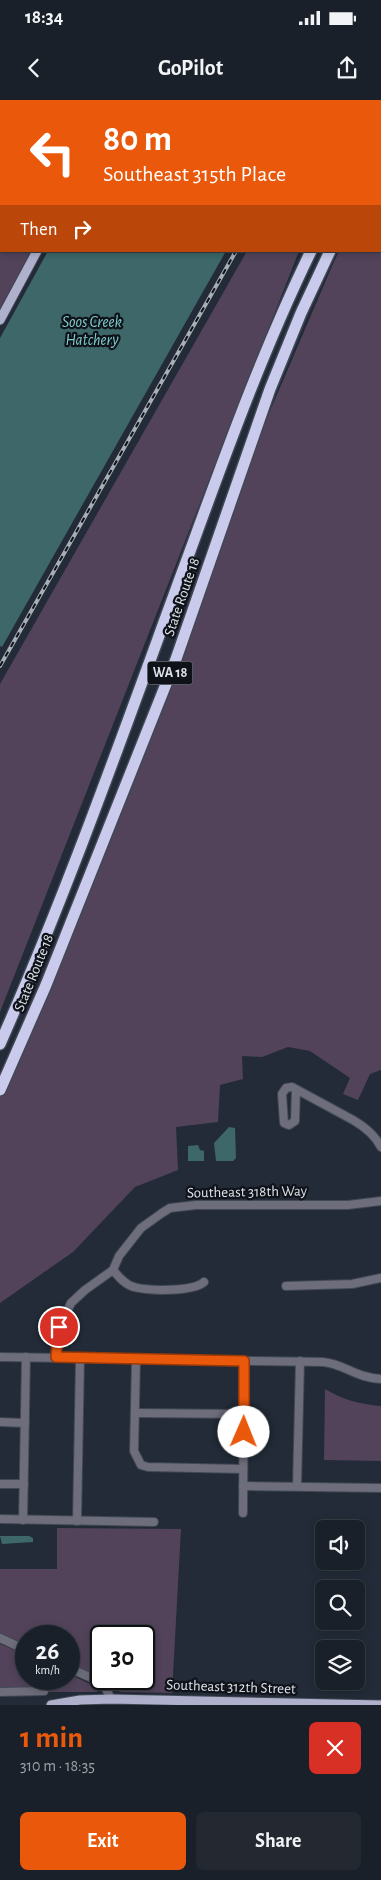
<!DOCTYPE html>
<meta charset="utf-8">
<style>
body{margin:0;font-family:"Alegreya Sans",sans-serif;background:#232831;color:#f1f3f6;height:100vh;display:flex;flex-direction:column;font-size:19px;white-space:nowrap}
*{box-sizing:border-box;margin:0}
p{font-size:16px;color:#9fa3a8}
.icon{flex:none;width:28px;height:28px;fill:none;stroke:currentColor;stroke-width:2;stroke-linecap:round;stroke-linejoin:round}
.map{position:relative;height:1605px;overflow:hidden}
.side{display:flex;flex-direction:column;background:#1a2029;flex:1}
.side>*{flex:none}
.banner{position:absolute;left:0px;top:0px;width:381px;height:152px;box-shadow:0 2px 8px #0003,0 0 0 1px #383e46;background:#ea580c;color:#fff;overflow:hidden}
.tools{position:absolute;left:315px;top:1420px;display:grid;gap:10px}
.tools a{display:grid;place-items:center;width:50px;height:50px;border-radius:8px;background:#1a2029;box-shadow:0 2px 8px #0003,0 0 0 1px #383e46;font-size:25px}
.speed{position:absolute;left:15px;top:1525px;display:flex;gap:10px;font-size:25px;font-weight:700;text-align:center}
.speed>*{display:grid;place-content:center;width:65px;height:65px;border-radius:50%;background:#1a2029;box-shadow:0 2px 8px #0003,0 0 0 1px #383e46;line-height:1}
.speed small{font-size:12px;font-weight:400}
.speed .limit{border:2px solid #111;border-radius:8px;background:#fff;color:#111}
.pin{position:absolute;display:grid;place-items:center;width:42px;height:42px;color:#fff;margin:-21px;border:2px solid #fff;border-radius:50%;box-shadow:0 1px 5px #0007}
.me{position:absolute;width:55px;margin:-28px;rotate:1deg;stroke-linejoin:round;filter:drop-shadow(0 0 4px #0008)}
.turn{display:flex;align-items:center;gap:18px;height:105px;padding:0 20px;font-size:22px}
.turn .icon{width:65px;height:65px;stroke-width:2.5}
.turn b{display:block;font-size:35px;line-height:42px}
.then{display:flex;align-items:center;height:48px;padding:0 20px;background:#0003;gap:10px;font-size:19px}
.round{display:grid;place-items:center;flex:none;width:52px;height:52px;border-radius:8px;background:#232831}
.overview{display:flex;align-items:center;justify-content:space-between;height:85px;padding:0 20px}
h1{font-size:30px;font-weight:700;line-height:38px;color:#ea580c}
.primary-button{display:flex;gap:10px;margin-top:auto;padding:10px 20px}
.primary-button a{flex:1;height:58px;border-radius:8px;background:#ea580c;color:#fff;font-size:20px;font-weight:700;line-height:58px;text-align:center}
.primary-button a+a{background:#232831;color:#f1f3f6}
.status{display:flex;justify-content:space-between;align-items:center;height:35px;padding:0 25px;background:#1a2029;direction:ltr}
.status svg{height:14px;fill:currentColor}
header{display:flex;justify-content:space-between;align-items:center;height:65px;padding:0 20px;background:#1a2029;font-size:22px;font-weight:700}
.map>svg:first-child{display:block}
.green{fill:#52435b}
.water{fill:#3d6769}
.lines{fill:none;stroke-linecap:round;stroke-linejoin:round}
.stream{stroke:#3d6769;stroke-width:2}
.minor-casing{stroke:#404854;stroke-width:10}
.major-casing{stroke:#404854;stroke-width:11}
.highway-casing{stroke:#404854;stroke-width:14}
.minor{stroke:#6d6d7b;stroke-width:8}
.major{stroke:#afb0cc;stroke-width:9}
.highway{stroke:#c9caec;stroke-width:11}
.rail-casing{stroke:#a7aeb7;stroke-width:4}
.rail{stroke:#0f1319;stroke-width:2;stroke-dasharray:5.5;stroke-linecap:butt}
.route-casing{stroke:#983908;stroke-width:12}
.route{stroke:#ea580c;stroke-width:9}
.labels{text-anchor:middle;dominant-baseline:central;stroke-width:4.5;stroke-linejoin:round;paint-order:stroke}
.shield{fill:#0f1319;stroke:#9ea4ab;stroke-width:1}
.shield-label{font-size:14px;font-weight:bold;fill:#dce2ea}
.street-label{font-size:15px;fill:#dce2ea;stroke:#0f1319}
.water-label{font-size:16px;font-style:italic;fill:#80ced1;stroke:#0f1319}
</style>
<div class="status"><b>18:34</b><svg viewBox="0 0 49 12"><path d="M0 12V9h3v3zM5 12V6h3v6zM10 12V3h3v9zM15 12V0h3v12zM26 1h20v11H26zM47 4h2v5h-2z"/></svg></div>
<header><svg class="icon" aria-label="back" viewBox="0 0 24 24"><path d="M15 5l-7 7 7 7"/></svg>GoPilot<svg class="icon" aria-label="share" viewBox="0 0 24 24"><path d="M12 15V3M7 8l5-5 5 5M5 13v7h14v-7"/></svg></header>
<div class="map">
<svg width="381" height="1605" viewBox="0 0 381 1605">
<rect width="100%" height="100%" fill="#222b37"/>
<g class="green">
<path d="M146 0H312L145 1Z"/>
<path d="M0 59 1 151H31L0 209Z"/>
<path d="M381 63V970L370 974 358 1000 343 994 350 978 310 951 288 947 262 957 242 956 243 979 220 985 218 1022 176 1027 178 1070 135 1087 73 1152 0 1203V984L101 763 252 353 333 164 339 151H380Z"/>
<path d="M247 151H299L0 912V584Z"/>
<path d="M325 1289C343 1300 360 1304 381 1306V1361L324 1360Z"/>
<path d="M57 1428 181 1429 172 1593 120 1592 104 1579H144V1536H101V1578L69 1563V1536H26V1545L0 1533V1469H57Z"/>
<path d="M0 1544 26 1555V1579H69V1574L92 1585 98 1592H0Z"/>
</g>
<g class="water">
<path d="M48 151H226L2 547 0 546V238Z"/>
<path d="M229 1027 235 1028 236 1058 233 1061H216L214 1043Z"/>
<path d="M198 1045 200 1050 204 1051V1061H188V1046Z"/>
<path d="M0 1436H29L33 1438V1442L2 1444Z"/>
</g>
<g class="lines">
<path class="stream" d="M187 1 188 0"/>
<g class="minor-casing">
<g id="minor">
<path d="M296 990 295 1021 289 1025 284 1023 282 994 286 988 292 987 353 1020C365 1027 375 1035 381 1047"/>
<path d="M113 1170C118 1176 125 1185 134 1187 148 1191 193 1192 204 1182"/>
<path d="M286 1186 352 1184 381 1178"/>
<path d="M0 1257 323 1262C344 1264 357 1278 381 1279"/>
<path d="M55 1257 57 1233 71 1203 85 1190 113 1170 119 1156 141 1128 162 1113 170 1108 196 1105H348L381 1101"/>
<path d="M136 1259 134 1351 141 1365 148 1367 243 1369"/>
<path d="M136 1313 244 1314"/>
<path d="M0 1322 25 1323"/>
<path d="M0 1384H24"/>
<path d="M243 1386 381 1388"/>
<path d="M297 1386 300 1261"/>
<path d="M243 1413 244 1261"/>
<path d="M0 1419 154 1422"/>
<path d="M23 1420 26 1257"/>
<path d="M77 1421 80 1258"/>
<path d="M0 1538 26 1550"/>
<path d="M69 1568 103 1583 111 1599"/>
<path d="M0 1592 44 1591"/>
</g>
</g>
<g class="major-casing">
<g id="major">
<path d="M140 1 141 0"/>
<path d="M0 220 37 151"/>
<path d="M51 1605 80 1600 111 1599 381 1605"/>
</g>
</g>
<g class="highway-casing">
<g id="highway">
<path d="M380 9 381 7"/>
<path d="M380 50 381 48"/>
<path d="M0 944C68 790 124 631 182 473 222 364 260 256 311 151"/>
<path d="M0 990 46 885 176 559 270 289 301 213 330 151"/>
</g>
</g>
<use href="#minor" class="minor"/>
<use href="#major" class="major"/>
<use href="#highway" class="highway"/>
<g class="rail-casing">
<g id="rail">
<path d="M322 1 323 0"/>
<path d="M0 566 236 151"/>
</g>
</g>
<use href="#rail" class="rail"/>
</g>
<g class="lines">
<g class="route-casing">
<path id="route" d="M59 1227 56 1257 244 1261V1332"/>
</g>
<use href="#route" class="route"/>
</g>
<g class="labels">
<rect class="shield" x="147.5" y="561.5" width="45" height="23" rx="4"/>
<g class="shield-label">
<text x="170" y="573">WA 18</text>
</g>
<g class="street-label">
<text transform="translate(182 497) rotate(-71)">State Route 18</text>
<text transform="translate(34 873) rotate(-68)">State Route 18</text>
<text transform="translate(247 1092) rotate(-1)">Southeast 318th Way</text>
<text transform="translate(231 1587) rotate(2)">Southeast 312th Street</text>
</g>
<g class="water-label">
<text x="92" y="222">Soos Creek<tspan x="92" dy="18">Hatchery</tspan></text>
</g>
</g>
</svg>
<div class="tools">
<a><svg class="icon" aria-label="sound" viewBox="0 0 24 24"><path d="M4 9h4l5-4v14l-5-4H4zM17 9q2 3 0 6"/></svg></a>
<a><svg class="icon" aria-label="search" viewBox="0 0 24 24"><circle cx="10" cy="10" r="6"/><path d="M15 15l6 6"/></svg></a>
<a><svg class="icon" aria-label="layers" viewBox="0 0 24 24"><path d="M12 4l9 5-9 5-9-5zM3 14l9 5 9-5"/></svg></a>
</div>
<div class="speed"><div>26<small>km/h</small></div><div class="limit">30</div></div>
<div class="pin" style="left:59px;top:1227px;background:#d93025"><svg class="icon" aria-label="arrive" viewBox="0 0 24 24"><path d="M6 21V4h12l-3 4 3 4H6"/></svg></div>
<svg class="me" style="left:244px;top:1332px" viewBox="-20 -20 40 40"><circle r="19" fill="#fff"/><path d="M0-13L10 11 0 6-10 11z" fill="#ea580c"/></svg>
<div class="banner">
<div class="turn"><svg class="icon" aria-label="left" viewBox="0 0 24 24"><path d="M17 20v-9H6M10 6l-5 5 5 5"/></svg><div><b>80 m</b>Southeast 315th Place</div></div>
<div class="then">Then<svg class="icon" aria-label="right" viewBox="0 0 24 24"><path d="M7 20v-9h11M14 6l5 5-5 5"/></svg></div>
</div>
</div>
<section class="side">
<div class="overview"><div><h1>1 min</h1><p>310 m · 18:35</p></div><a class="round" style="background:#d93025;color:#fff"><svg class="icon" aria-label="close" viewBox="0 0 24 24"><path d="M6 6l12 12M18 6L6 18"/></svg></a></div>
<div class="primary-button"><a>Exit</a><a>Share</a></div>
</section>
